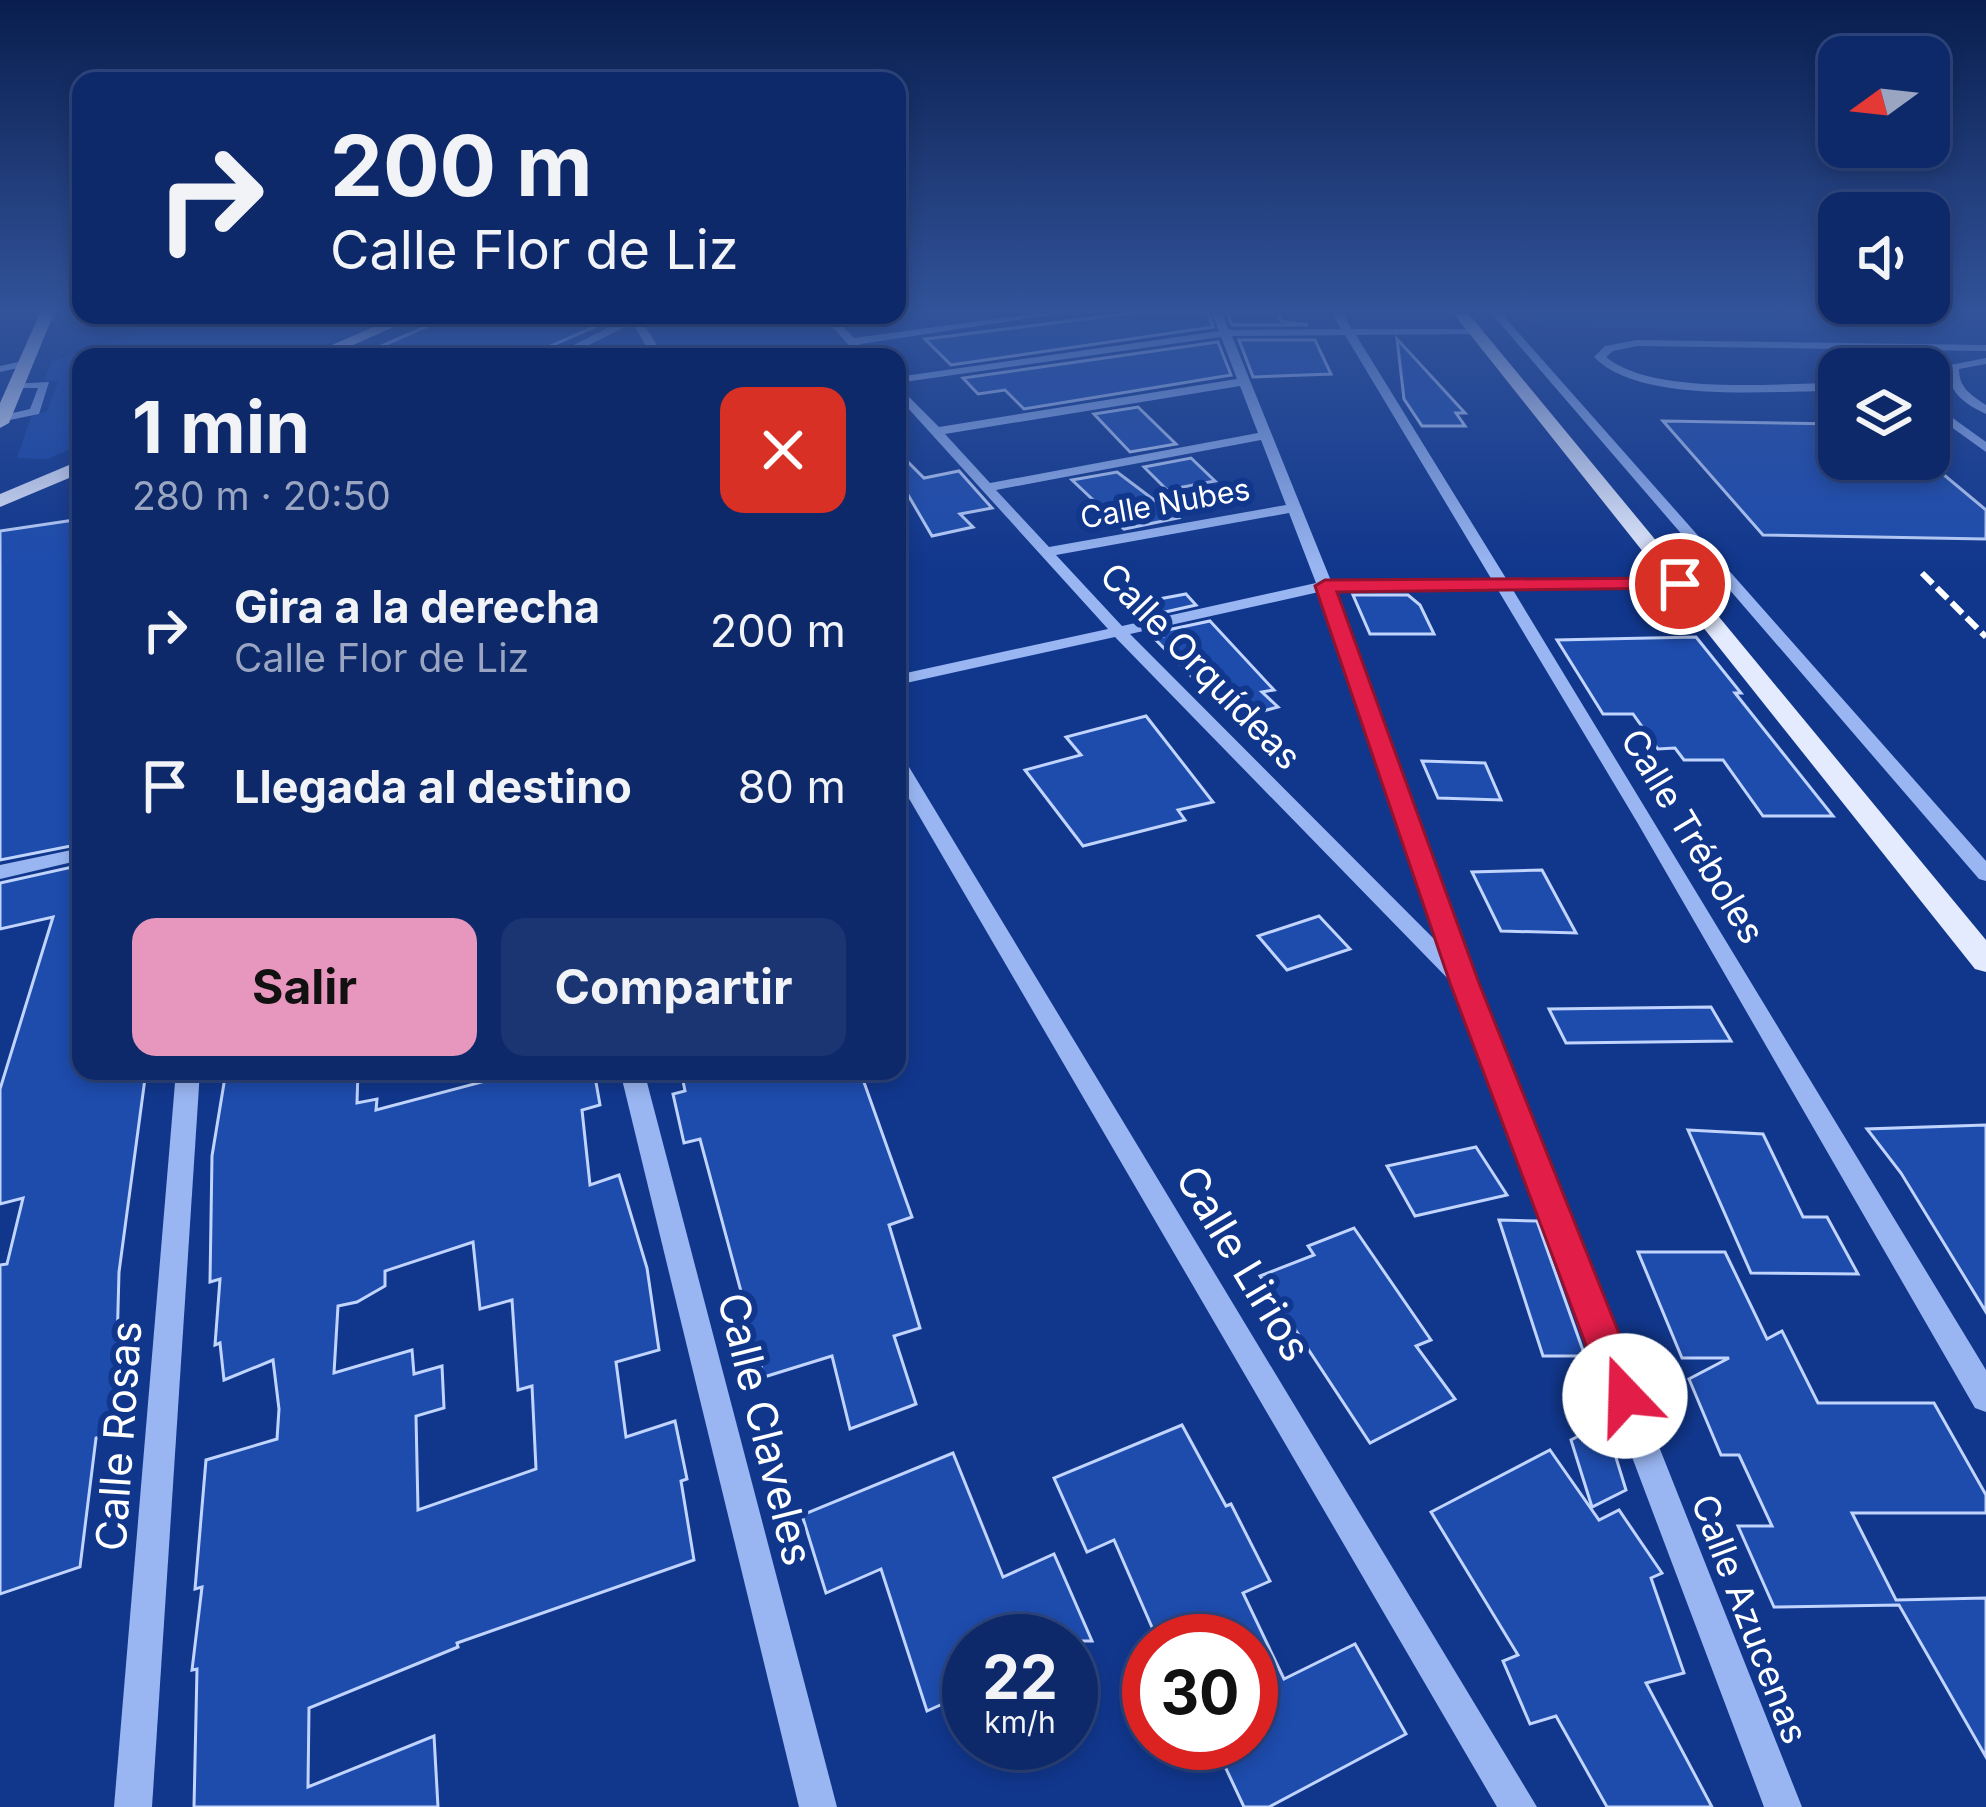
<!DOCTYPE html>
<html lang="es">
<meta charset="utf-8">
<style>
body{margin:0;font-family:Inter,sans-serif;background:#1b3572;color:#f1f3f6;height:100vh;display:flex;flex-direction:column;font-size:45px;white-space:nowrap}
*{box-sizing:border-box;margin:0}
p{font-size:39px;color:#9aa6c1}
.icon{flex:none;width:66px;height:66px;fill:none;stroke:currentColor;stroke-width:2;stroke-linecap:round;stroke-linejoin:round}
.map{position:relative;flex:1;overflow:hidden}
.details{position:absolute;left:72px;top:348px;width:834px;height:732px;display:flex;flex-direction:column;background:#0d296a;border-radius:24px;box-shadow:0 6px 18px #0003,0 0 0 3px #2d457e}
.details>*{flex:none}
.banner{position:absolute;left:72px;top:72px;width:834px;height:252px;border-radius:24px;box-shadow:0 6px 18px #0003,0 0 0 3px #2d457e;background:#0d296a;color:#f1f3f6;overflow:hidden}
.needle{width:78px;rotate:255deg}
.buttons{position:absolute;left:1818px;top:36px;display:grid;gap:24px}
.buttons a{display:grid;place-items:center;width:132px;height:132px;border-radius:24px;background:#0d296a;box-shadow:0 6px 18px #0003,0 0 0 3px #2d457e;font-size:60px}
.speed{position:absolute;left:942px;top:1614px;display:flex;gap:24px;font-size:60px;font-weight:700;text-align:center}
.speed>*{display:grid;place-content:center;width:156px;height:156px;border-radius:50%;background:#0d296a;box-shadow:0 6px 18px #0003,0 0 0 3px #2d457e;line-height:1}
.speed small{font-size:30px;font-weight:400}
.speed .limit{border:18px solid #d22;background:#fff;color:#111}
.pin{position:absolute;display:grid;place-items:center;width:102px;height:102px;color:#fff;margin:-51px;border:6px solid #fff;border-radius:50%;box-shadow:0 3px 12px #0007}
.me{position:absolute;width:132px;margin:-66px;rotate:339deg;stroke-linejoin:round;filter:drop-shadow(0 0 9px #0008)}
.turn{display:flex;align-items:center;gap:42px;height:252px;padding:0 60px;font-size:54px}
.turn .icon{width:156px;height:156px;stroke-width:2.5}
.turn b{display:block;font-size:84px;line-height:102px}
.round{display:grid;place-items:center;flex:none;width:126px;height:126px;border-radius:24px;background:#1b3572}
.head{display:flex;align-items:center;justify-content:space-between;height:204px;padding:0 60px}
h1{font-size:72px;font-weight:700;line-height:90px}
.cta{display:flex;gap:24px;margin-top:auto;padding:24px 60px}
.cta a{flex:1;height:138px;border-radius:24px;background:#e797bd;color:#111;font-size:48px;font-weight:700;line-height:138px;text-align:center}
.cta a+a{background:#1b3572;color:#f1f3f6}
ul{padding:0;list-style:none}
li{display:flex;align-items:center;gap:36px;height:156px;padding:0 60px}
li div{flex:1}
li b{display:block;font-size:45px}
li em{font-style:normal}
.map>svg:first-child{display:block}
.green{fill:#1847a8}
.building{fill:#1e4cad;stroke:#c0d4fd;stroke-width:3;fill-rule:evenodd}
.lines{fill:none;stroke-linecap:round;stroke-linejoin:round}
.minor{fill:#99b6f2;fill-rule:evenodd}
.major{fill:#e4ebff;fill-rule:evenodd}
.rail{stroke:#fff;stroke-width:6;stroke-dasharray:15 6;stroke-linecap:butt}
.route{fill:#e11d48;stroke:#92132f;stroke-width:3}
.labels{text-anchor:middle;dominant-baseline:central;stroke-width:12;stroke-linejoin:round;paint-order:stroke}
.far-street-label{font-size:30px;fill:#fff;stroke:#11378d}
.street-label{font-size:36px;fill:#fff;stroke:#11378d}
.near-street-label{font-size:42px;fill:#fff;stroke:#11378d}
</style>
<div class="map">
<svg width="1986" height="1807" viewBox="0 0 1986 1807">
<rect width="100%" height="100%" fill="#11378d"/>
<g class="green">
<path d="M1523 313H1847L1853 330 1539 327Z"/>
<path d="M135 315H322L373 325 294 357H81V445L47 459 17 458 31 417 47 411 58 382 44 380 51 362 137 333 142 324 132 321Z"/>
</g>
<g class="building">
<path d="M1133 313H1208L1213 327 951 365 925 339Z"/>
<path d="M1227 313H1278L1281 321 1308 325H1232Z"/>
<path d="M453 315H622L541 350 543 357H356Z"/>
<path d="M1397 339 1465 413H1456L1465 426H1422L1404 399Z"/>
<path d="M1239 340H1315L1331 374 1253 377Z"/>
<path d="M1218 342 1231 375 1024 409 1005 390 978 394 963 378Z"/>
<path d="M1138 407 1176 444 1130 452 1094 414Z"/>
<path d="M1663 421 1839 424V459H1925L1986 510V539L1763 535Z"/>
<path d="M897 451 924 478 959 471 992 508 960 514 973 527 932 536 897 476Z"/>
<path d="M1191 458 1215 481 1167 490 1144 467Z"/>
<path d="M1117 472 1178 518 1124 529 1072 480Z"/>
<path d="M81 519V844L0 860V531Z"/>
<path d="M1186 594 1196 605 1143 617 1132 604Z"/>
<path d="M1353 595H1408L1420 605 1434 634H1370Z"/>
<path d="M1210 621 1274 690 1262 692 1278 707 1233 719 1155 639 1162 637 1158 632Z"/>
<path d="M1696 637 1741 693H1735L1833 816H1763L1723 760H1684L1675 748 1658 749 1633 714H1603L1557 640Z"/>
<path d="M1146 716 1213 802 1178 810 1185 820 1083 846 1025 770 1081 755 1066 737Z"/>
<path d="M1422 761 1485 763 1501 800 1438 798Z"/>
<path d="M81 865V1071H146L119 1272 116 1384 110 1433 96 1438 80 1567 0 1594V1265L7 1264 23 1198 0 1204V1089L53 917 0 929V883Z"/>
<path d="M1542 870 1576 933 1501 931 1472 872Z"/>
<path d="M1319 916 1350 949 1287 970 1258 936Z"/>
<path d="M1711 1007 1731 1041 1566 1043 1549 1009Z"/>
<path d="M226 1071H358L357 1103 377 1099 376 1110 523 1071H594L600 1105 582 1110 590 1185 619 1175 647 1268 659 1350 616 1362 626 1437 675 1421 687 1479 681 1481 694 1560 457 1643 458 1647 309 1708 308 1787 434 1736 438 1807H194L197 1669 192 1670 202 1587 195 1589 206 1460 277 1439 279 1409 273 1360 224 1380 220 1343 215 1345 220 1279 210 1282 212 1156ZM473 1242 480 1309 512 1300 518 1390 532 1386 536 1469 418 1510 416 1416 444 1408 442 1366 414 1374 412 1350 334 1373 338 1306 357 1302 385 1286V1271Z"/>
<path d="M681 1071H860L912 1217 889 1225 920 1328 894 1336 916 1404 850 1429 832 1356 764 1377 700 1139 684 1143 673 1094 685 1091Z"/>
<path d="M1986 1125V1312L1901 1173 1867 1129Z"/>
<path d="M1688 1130 1763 1134 1803 1217H1827L1858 1274 1751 1273Z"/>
<path d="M1476 1147 1507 1195 1415 1216 1387 1166Z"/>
<path d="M1499 1220 1537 1221 1585 1356H1543Z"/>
<path d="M1354 1228 1431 1340 1416 1346 1455 1399 1370 1443 1260 1276 1314 1255 1308 1246Z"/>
<path d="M1638 1252H1725L1767 1339 1782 1331 1818 1403H1934L1986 1495V1513H1852L1896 1600 1986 1598V1757L1899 1605 1774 1607 1738 1526H1772L1739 1455H1721L1689 1379 1729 1358H1682Z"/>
<path d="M1605 1422 1626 1490 1592 1507 1571 1440Z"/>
<path d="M1182 1425 1226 1506 1231 1504 1270 1581 1243 1593 1284 1679 1355 1644 1406 1734 1269 1807H1244L1214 1743H1251V1641H1158L1114 1540 1087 1552 1054 1478Z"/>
<path d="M1550 1450 1599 1520 1619 1510 1662 1573 1651 1578 1684 1673 1646 1683 1712 1807H1607L1556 1716 1530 1724 1503 1661 1518 1655 1431 1512Z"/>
<path d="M953 1453 1003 1577 1054 1554 1092 1641H969V1692L927 1711 881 1569 826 1593 802 1515Z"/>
</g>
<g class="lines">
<g class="minor">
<path d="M1039 313H1064L860 344 872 357H860L821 315H832L854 338Z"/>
<path d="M1212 313H1222L1229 330 1341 329 1332 313H1342L1352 329H1479L1475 334 1356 335 1507 580 1680 579 1688 584 1680 589 1513 590 1986 1370V1412L1975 1408 1637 822 1498 590 1334 591 1475 983 1802 1807H1764L1454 985 1115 637 897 685V675L1108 629 897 396V385L939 427 1237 379 1221 337 897 383V377L1219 331ZM1345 335 1492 580 1331 581 1232 336ZM1240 386 1258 433 990 483 945 434ZM1261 440 1286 505 1049 547 996 490ZM1289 513 1316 583 1122 626 1056 555ZM1319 592 1440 945 1130 634Z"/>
<path d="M1491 313H1501L1986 861V881L1979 879Z"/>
<path d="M633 315H646L641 319 664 357H652L633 323 565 357H550Z"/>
<path d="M1637 340 1986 345V351L1637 346 1613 351 1606 357C1654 396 1776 383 1839 383V391C1774 390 1640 405 1594 357L1605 346Z"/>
<path d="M1986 358V364L1959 369C1959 388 1971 395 1986 405V414C1965 404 1944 390 1950 365Z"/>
<path d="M23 361 27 362V366L0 372V366Z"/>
<path d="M49 382 39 414 0 422V416L30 409 38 388H11V384Z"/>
<path d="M1929 401 1986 442V452L1929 411Z"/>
<path d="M897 756 906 762 1537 1807H1497L897 778Z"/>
<path d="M81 848V860L0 879V865Z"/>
<path d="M176 1071H200L152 1807H114Z"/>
<path d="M620 1071H644L837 1807H799Z"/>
</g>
<g class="major">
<path d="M40 313H54L9 423 0 428V403Z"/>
<path d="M1453 313H1468L1986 940V972L1975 969Z"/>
<path d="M401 315H421L326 357H304Z"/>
<path d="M81 460V473L0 507V494Z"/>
</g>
<path class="rail" d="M1922 573 1986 637"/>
</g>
<linearGradient id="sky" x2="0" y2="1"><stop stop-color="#091e4e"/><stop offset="0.55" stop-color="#32539a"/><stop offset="1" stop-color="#32539a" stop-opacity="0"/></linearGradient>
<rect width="1986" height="566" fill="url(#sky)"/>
<path class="route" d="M1680 578 1687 579V588L1337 592 1479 983 1644 1396 1639 1409 1625 1414 1611 1409 1605 1396 1450 983 1315 586 1325 580Z"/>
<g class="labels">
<g class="far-street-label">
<text transform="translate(1165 503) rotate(-10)">Calle Nubes</text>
</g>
<g class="street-label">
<text transform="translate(1201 666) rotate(46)">Calle Orquídeas</text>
<text transform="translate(1693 836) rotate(59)">Calle Tréboles</text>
<text transform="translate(1750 1619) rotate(69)">Calle Azucenas</text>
</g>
<g class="near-street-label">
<text transform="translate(1244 1263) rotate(59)">Calle Lirios</text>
<text transform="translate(766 1429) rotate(76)">Calle Claveles</text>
<text transform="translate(118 1436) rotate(-86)">Calle Rosas</text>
</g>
</g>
</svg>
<div class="buttons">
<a><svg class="needle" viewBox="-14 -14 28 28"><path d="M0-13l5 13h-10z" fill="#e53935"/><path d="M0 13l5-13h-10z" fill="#9aa6c1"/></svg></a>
<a><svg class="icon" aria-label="sound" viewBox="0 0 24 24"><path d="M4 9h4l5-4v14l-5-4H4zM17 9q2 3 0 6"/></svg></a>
<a><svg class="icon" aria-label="layers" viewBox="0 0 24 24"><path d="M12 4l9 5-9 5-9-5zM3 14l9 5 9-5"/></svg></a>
</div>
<div class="speed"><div>22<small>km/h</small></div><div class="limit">30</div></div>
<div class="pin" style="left:1680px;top:584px;background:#d93025"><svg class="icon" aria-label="arrive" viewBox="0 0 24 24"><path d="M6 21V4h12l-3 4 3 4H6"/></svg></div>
<svg class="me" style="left:1625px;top:1396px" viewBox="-20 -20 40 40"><circle r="19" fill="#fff"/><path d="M0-13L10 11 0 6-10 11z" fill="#e11d48"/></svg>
<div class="banner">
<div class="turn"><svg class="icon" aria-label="right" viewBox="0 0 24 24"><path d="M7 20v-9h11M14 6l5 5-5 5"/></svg><div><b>200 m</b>Calle Flor de Liz</div></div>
</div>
<section class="details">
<div class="head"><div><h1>1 min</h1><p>280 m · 20:50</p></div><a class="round" style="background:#d93025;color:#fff"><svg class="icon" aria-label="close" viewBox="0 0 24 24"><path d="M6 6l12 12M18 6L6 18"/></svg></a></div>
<ul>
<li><svg class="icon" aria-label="right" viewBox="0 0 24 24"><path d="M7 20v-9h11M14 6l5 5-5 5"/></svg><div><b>Gira a la derecha</b><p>Calle Flor de Liz</p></div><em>200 m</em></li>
<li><svg class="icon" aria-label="arrive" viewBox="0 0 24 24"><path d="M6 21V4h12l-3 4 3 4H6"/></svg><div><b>Llegada al destino</b></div><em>80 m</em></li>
</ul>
<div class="cta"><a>Salir</a><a>Compartir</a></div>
</section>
</div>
